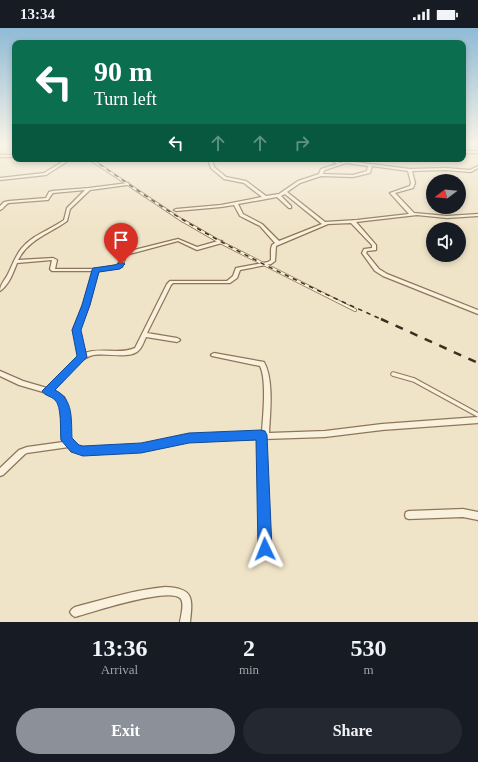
<!DOCTYPE html>
<style>
body{margin:0;font-family:Georgia,serif;background:#242831;color:#f1f3f6;height:100vh;display:flex;flex-direction:column;font-size:15px;white-space:nowrap}
*{box-sizing:border-box;margin:0}
p{font-size:13px;color:#9ea1a6}
.icon{flex:none;width:22px;height:22px;fill:none;stroke:currentColor;stroke-width:2;stroke-linecap:round;stroke-linejoin:round}
.map{position:relative;height:594px;overflow:hidden}
.drawer{display:flex;flex-direction:column;background:#171b24;flex:1}
.drawer>*{flex:none}
.banner{position:absolute;left:12px;top:12px;width:454px;height:122px;border-radius:8px;box-shadow:0 2px 6px #0003;background:#0b6e4f;color:#fff;overflow:hidden}
.needle{width:26px;rotate:254deg}
.controls{position:absolute;left:426px;top:146px;display:grid;gap:8px}
.controls a{display:grid;place-items:center;width:40px;height:40px;border-radius:50%;background:#171b24;box-shadow:0 2px 6px #0003;font-size:20px}
.pin{position:absolute;display:grid;place-items:center;width:34px;height:34px;color:#fff;margin:-41px -17px;border-radius:50% 50% 50% 0;rotate:-45deg;box-shadow:0 0 4px #0007}
.pin .icon{rotate:45deg}
.me{position:absolute;width:44px;margin:-22px;rotate:358deg;stroke-linejoin:round;filter:drop-shadow(0 0 3px #0008)}
.turn{display:flex;align-items:center;gap:14px;height:84px;padding:0 16px;font-size:18px}
.turn .icon{width:52px;height:52px;stroke-width:2.5}
.turn b{display:block;font-size:28px;line-height:34px}
.lanes{display:flex;align-items:center;height:38px;padding:0 16px;background:#0003;justify-content:center;gap:20px;direction:ltr}
.lanes .off{opacity:.35}
.eta{display:flex;justify-content:space-evenly;align-items:center;height:68px;text-align:center}
.eta b{font-size:24px;font-weight:600;line-height:28px}
.primary-button{display:flex;gap:8px;margin-top:auto;padding:8px 16px}
.primary-button a{flex:1;height:46px;border-radius:24px;background:#8c9099;color:#fff;font-size:16px;font-weight:600;line-height:46px;text-align:center}
.primary-button a+a{background:#242831;color:#f1f3f6}
.status{display:flex;justify-content:space-between;align-items:center;height:28px;padding:0 20px;background:#171b24;direction:ltr}
.status svg{height:11px;fill:currentColor}
.map>svg:first-child{display:block}
.lines{fill:none;stroke-linecap:round;stroke-linejoin:round}
.service-far2-casing{stroke:#8d765c;stroke-width:3.5}
.service-far1-casing{stroke:#8d765c;stroke-width:4}
.service-casing{stroke:#8d765c;stroke-width:5.5}
.minor-casing{stroke:#8d765c;stroke-width:2.5}
.service-far2{stroke:#faf1dc;stroke-width:2}
.service-far1{stroke:#faf1dc;stroke-width:2.5}
.service{stroke:#faf1dc;stroke-width:3.5}
.minor{fill:#faf1dc;fill-rule:evenodd}
.rail-far1{stroke:#3d2e20;stroke-width:1.5;stroke-dasharray:4.5 4.5;stroke-linecap:butt}
.rail{stroke:#3d2e20;stroke-width:2.5;stroke-dasharray:8 8;stroke-linecap:butt}
.route{fill:#1a73e8;stroke:#114b97}
</style>
<div class="status"><b>13:34</b><svg viewBox="0 0 49 12"><path d="M0 12V9h3v3zM5 12V6h3v6zM10 12V3h3v9zM15 12V0h3v12zM26 1h20v11H26zM47 4h2v5h-2z"/></svg></div>
<div class="map">
<svg width="478" height="594" viewBox="0 0 478 594">
<rect width="100%" height="100%" fill="#f0e4c8"/>
<g class="lines">
<g class="service-far2-casing">
<path id="service-far2" d="M90 131 183 193"/>
</g>
<g class="service-far1-casing">
<path id="service-far1" d="M182 192 220 214 355 282"/>
</g>
<g class="service-casing">
<path id="service" d="M393 346 414 352 478 387"/>
</g>
<g class="minor-casing">
<g id="minor">
<path d="M477 117H478V119L475 118Z"/>
<rect x="463" y="123" width="15" height="2"/>
<rect x="0" y="127" width="15" height="2"/>
<path d="M67 131H71L46 147 0 152V150L44 145Z"/>
<path d="M208 131H212L214 139 226 149 246 153 266 168 279 166 298 153 319 146 321 141 337 136 330 131H334L340 135 346 133 410 141 445 140 470 142 478 138V140L471 144 445 142 412 143 415 155 413 160 395 165 414 185 447 188 478 186V188L447 190 417 187 356 194 376 217V222L367 223 366 225 379 241 387 246 478 282V286L383 248 375 243 362 225 364 221 372 220V217L351 195 328 196 276 218 275 233 271 236 240 242 237 250 230 255H173L171 257 147 305 177 310 179 311 180 312 179 313 177 314 146 309C144 313 142 320 138 323 128 332 103 323 90 328 76 333 63 351 53 362L64 369 65 371 68 386 69 411 77 418 83 420 141 417 189 407 262 404C263 388 267 352 260 338L212 328 211 327 212 326 214 325 264 334C274 352 270 385 269 405L325 403 382 396 478 389V395L382 402 325 409 265 411 269 521 268 524 265 525 262 524 261 521 258 411 189 413 141 423 83 426 72 423 69 419 27 425 25 426 3 447 0 448V440L19 422 27 419 63 414 62 412V386L59 372 50 366 19 357 0 348V343L23 353 47 360 66 341 80 328 73 302 83 277 93 243H52L50 241 52 232 17 235C13 245 9 257 0 263 0 256 5 252 8 246 12 238 15 229 21 221 32 207 50 202 64 192L67 180 85 162 53 165 52 166 48 172H47L9 175C5 176 4 181 0 182V178L4 174 9 173 46 170 49 164 52 163 89 160 128 155 129 156 127 157 90 162 70 181 67 193C49 206 29 211 18 232L53 230 57 232 55 241H96L118 237 122 225 178 211 197 219 218 213H222V215L197 222 178 213 126 227 122 239 98 243 89 277 79 302 85 325C101 319 119 327 135 320L167 256 170 253H227L233 248 236 240 268 234 271 232V221L272 217 275 215 260 198 240 188 234 177 221 179 176 183 174 182 176 181 221 177 262 169 244 155 224 151 211 140ZM346 135 368 138 367 143 353 147 323 146 324 143 325 142ZM372 138 408 143 411 155 410 158 390 165 409 186 357 192 325 194 287 164 300 155 321 148 353 149 370 145ZM285 166 322 196 279 213 262 196 243 186 238 176 277 169 289 180H291V178L281 168Z"/>
<path d="M463 481 478 484V492L463 489 409 491 406 490 405 487 406 484 409 483Z"/>
<path d="M165 559C193 560 193 569 190 594H180C181 588 185 574 180 570 168 559 92 584 75 589L72 587 70 584 72 581 75 579C105 571 134 562 165 559Z"/>
</g>
</g>
<use href="#service-far2" class="service-far2"/>
<use href="#service-far1" class="service-far1"/>
<use href="#service" class="service"/>
<use href="#minor" class="minor"/>
<path class="rail-far1" d="M92 131C123 152 153 174 185 193 248 231 316 262 383 292"/>
<path class="rail" d="M381 291 478 335"/>
</g>
<linearGradient id="sky" x2="0" y2="1"><stop stop-color="#8fbad6"/><stop offset="0.58" stop-color="#f8f3e6"/><stop offset="1" stop-color="#f8f3e6" stop-opacity="0"/></linearGradient>
<rect width="478" height="200" fill="url(#sky)"/>
<path class="route" d="M121 234 125 236 120 241 99 244 90 277 81 302 87 329 55 362C74 371 71 392 72 410L79 417 83 418 141 415 189 405 261 402 265 403 267 407 272 521 270 526 265 528 260 526 258 521 256 412 189 415 141 425 83 428 71 424 61 412C60 403 62 378 55 372 51 368 45 368 42 363L77 328 72 302 82 277 92 242 93 240 115 237Z"/>
</svg>
<div class="controls">
<a><svg class="needle" viewBox="-14 -14 28 28"><path d="M0-13l5 13h-10z" fill="#e53935"/><path d="M0 13l5-13h-10z" fill="#9ea1a6"/></svg></a>
<a><svg class="icon" aria-label="sound" viewBox="0 0 24 24"><path d="M4 9h4l5-4v14l-5-4H4zM17 9q2 3 0 6"/></svg></a>
</div>
<div class="pin" style="left:121px;top:236px;background:#d93025"><svg class="icon" aria-label="arrive" viewBox="0 0 24 24"><path d="M6 21V4h12l-3 4 3 4H6"/></svg></div>
<svg class="me" style="left:265px;top:521px" viewBox="-20 -20 40 40"><path d="M0-17L14 15 0 8-14 15z" fill="#1a73e8" stroke="#fff" stroke-width="4"/></svg>
<div class="banner">
<div class="turn"><svg class="icon" aria-label="left" viewBox="0 0 24 24"><path d="M17 20v-9H6M10 6l-5 5 5 5"/></svg><div><b>90 m</b>Turn left</div></div>
<div class="lanes"><svg class="icon" aria-label="left" viewBox="0 0 24 24"><path d="M17 20v-9H6M10 6l-5 5 5 5"/></svg><svg class="icon off" aria-label="ahead" viewBox="0 0 24 24"><path d="M12 20V5M6 11l6-6 6 6"/></svg><svg class="icon off" aria-label="ahead" viewBox="0 0 24 24"><path d="M12 20V5M6 11l6-6 6 6"/></svg><svg class="icon off" aria-label="right" viewBox="0 0 24 24"><path d="M7 20v-9h11M14 6l5 5-5 5"/></svg></div>
</div>
</div>
<section class="drawer">
<div class="eta">
<div><b>13:36</b><p>Arrival</p></div>
<div><b>2</b><p>min</p></div>
<div><b>530</b><p>m</p></div>
</div>
<div class="primary-button"><a>Exit</a><a>Share</a></div>
</section>
